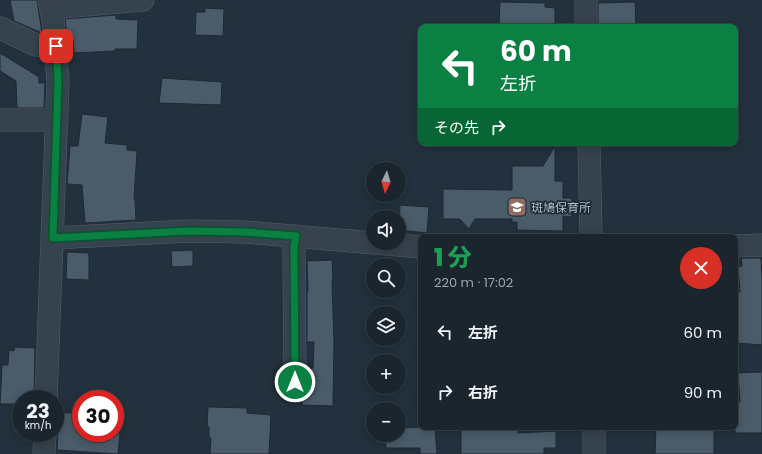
<!DOCTYPE html>
<html lang="ja">
<meta charset="utf-8">
<style>
body{margin:0;font-family:Poppins,"Noto Sans JP",sans-serif;background:#232d36;color:#f1f3f6;height:100vh;display:flex;flex-direction:column;font-size:15px;white-space:nowrap}
*{box-sizing:border-box;margin:0}
p{font-size:13px;color:#9fa5aa}
.icon{flex:none;width:22px;height:22px;fill:none;stroke:currentColor;stroke-width:2;stroke-linecap:round;stroke-linejoin:round}
.map{position:relative;flex:1;overflow:hidden}
.side{position:absolute;left:418px;top:234px;width:320px;height:196px;display:flex;flex-direction:column;background:#1a252e;border-radius:8px;box-shadow:0 2px 10px #0003,0 0 0 1px #38424a}
.side>*{flex:none}
.hud{position:absolute;left:418px;top:24px;width:320px;height:122px;border-radius:8px;box-shadow:0 2px 10px #0003,0 0 0 1px #38424a;background:#0b8043;color:#fff;overflow:hidden}
.needle{width:26px;rotate:185deg}
.tools{position:absolute;left:366px;top:162px;display:grid;gap:8px}
.tools a{display:grid;place-items:center;width:40px;height:40px;border-radius:50%;background:#1a252e;box-shadow:0 2px 10px #0003,0 0 0 1px #38424a;font-size:20px}
.speed{position:absolute;left:12px;top:390px;display:flex;gap:8px;font-size:20px;font-weight:700;text-align:center}
.speed>*{display:grid;place-content:center;width:52px;height:52px;border-radius:50%;background:#1a252e;box-shadow:0 2px 10px #0003,0 0 0 1px #38424a;line-height:1}
.speed small{font-size:10px;font-weight:400}
.speed .limit{border:6px solid #d22;background:#fff;color:#111}
.pin{position:absolute;display:grid;place-items:center;width:34px;height:34px;color:#fff;margin:-17px;border-radius:8px;box-shadow:0 2px 6px #0006}
.me{position:absolute;width:44px;margin:-22px;rotate:0deg;stroke-linejoin:round;filter:drop-shadow(0 0 3px #0008)}
.turn{display:flex;align-items:center;gap:14px;height:84px;padding:0 16px;font-size:18px}
.turn .icon{width:52px;height:52px;stroke-width:2.5}
.turn b{display:block;font-size:28px;line-height:34px}
.then{display:flex;align-items:center;height:38px;padding:0 16px;background:#0003;gap:8px;font-size:15px}
.round{display:grid;place-items:center;flex:none;width:42px;height:42px;border-radius:21px;background:#232d36}
.head{display:flex;align-items:center;justify-content:space-between;height:68px;padding:0 16px}
h1{font-size:24px;font-weight:800;line-height:30px;color:#1e9e55}
ul{padding:0;list-style:none}
li{display:flex;align-items:center;gap:12px;height:60px;padding:0 16px}
li div{flex:1}
li b{display:block;font-size:15px}
li em{font-style:normal}
.map>svg:first-child{display:block}
.building{fill:#4a5b69;stroke:#1d2934}
.lines{fill:none;stroke-linecap:round;stroke-linejoin:round}
.minor-casing{stroke:#54606b;stroke-width:23}
.minor{stroke:#36424d;stroke-width:22}
.route-casing{stroke:#07532c;stroke-width:10}
.route{stroke:#0b8043;stroke-width:7}
.labels{text-anchor:middle;dominant-baseline:central;stroke-width:3;stroke-linejoin:round;paint-order:stroke}
.poi-label{font-size:12px;fill:#b1bdc9;stroke:#1b2732;text-anchor:start}
</style>
<div class="map">
<svg width="762" height="454" viewBox="0 0 762 454">
<rect width="100%" height="100%" fill="#22313d"/>
<g class="building">
<path d="M10 0H37L42 33 14 21Z"/>
<path d="M500 2 545 3V7L555 8V27H499Z"/>
<path d="M635 2 636 27H598V3Z"/>
<path d="M205 8 224 9 223 36 195 35 196 12H205Z"/>
<path d="M116 15V19L138 20 137 49H115V51L74 53 73 40H68V37H67L65 19Z"/>
<path d="M0 53 39 77V83H45L44 108H17L16 81 0 71Z"/>
<path d="M162 78 222 82 221 105 159 103Z"/>
<path d="M82 114 108 117 105 143 127 145V150L137 151 134 199H135L136 220 85 223 82 185 67 184 70 146H78Z"/>
<path d="M555 146V181H563V198H571L574 204V210L571 217 563 216V231L517 230V222H512V219H475L469 229 460 219H443V189L512 190V166H543Z"/>
<path d="M400 205 429 207 427 233 399 230Z"/>
<path d="M193 250V266L172 267 171 251Z"/>
<path d="M67 252 89 253V280L66 279Z"/>
<path d="M741 258H761L762 278V345L735 343V292H740L738 267 742 266Z"/>
<path d="M332 260 333 281H332L334 342 333 406 302 405V392L306 387H308V369L313 368 314 342H307V291H308L307 261Z"/>
<path d="M15 347 35 348 34 399H21V404H0L2 365H8L9 350 14 351Z"/>
<path d="M762 372V433H735V402H740L738 373Z"/>
<path d="M208 407 247 408V413L271 415 269 454H210L211 438H209V427H207Z"/>
<path d="M59 412 81 414V433H120L118 454 57 450Z"/>
<path d="M421 427H435L437 454H420V448H386L385 435H399V428Z"/>
<path d="M461 427H506V430H518V433L556 431V448H544V454H461Z"/>
<path d="M656 427 714 428V454H655Z"/>
</g>
<g class="lines">
<g class="minor-casing">
<g id="minor">
<path d="M586 0V27"/>
<path d="M51 8 143 0"/>
<path d="M0 28 36 45 56 46"/>
<path d="M0 120H57"/>
<path d="M589 143 591 237"/>
<path d="M53 238 189 231 245 232 421 247"/>
<path d="M735 246 762 245"/>
<path d="M295 382 294 247 296 236"/>
<path d="M46 399 58 81 53 20 49 0"/>
<path d="M594 427V454"/>
<path d="M44 454 45 433"/>
</g>
</g>
<use href="#minor" class="minor"/>
</g>
<g class="lines">
<g class="route-casing">
<path id="route" d="M56 46 58 81 53 238 189 231 245 232 296 236 294 246 295 382"/>
</g>
<use href="#route" class="route"/>
</g>
<defs>
<g id="school-square" transform="scale(1)"><rect x="-9" y="-9" width="18" height="18" rx="4" fill="#8d6e63" stroke="#1b2732"/><path d="M0-5L7-2L0 1L-7-2ZM-4 1L0 2.5L4 1V4Q0 6-4 4Z" fill="#fff"/></g>
</defs>
<g fill-rule="evenodd">
<use href="#school-square" x="517" y="207"/>
</g>
<g class="labels">
<g class="poi-label">
<text x="531" y="207">斑鳩保育所</text>
</g>
</g>
</svg>
<div class="tools">
<a><svg class="needle" viewBox="-14 -14 28 28"><path d="M0-13l5 13h-10z" fill="#e53935"/><path d="M0 13l5-13h-10z" fill="#9fa5aa"/></svg></a>
<a><svg class="icon" aria-label="sound" viewBox="0 0 24 24"><path d="M4 9h4l5-4v14l-5-4H4zM17 9q2 3 0 6"/></svg></a>
<a><svg class="icon" aria-label="search" viewBox="0 0 24 24"><circle cx="10" cy="10" r="6"/><path d="M15 15l6 6"/></svg></a>
<a><svg class="icon" aria-label="layers" viewBox="0 0 24 24"><path d="M12 4l9 5-9 5-9-5zM3 14l9 5 9-5"/></svg></a>
<a>+</a>
<a>−</a>
</div>
<div class="speed"><div>23<small>km/h</small></div><div class="limit">30</div></div>
<div class="pin" style="left:56px;top:46px;background:#d93025"><svg class="icon" aria-label="arrive" viewBox="0 0 24 24"><path d="M6 21V4h12l-3 4 3 4H6"/></svg></div>
<svg class="me" style="left:295px;top:382px" viewBox="-20 -20 40 40"><circle r="17" fill="#0b8043" stroke="#fff" stroke-width="3"/><path d="M0-11L8 9 0 5-8 9z" fill="#fff"/></svg>
<div class="hud">
<div class="turn"><svg class="icon" aria-label="left" viewBox="0 0 24 24"><path d="M17 20v-9H6M10 6l-5 5 5 5"/></svg><div><b>60 m</b>左折</div></div>
<div class="then">その先<svg class="icon" aria-label="right" viewBox="0 0 24 24"><path d="M7 20v-9h11M14 6l5 5-5 5"/></svg></div>
</div>
<section class="side">
<div class="head"><div><h1>1 分</h1><p>220 m · 17:02</p></div><a class="round" style="background:#d93025;color:#fff"><svg class="icon" aria-label="close" viewBox="0 0 24 24"><path d="M6 6l12 12M18 6L6 18"/></svg></a></div>
<ul>
<li><svg class="icon" aria-label="left" viewBox="0 0 24 24"><path d="M17 20v-9H6M10 6l-5 5 5 5"/></svg><div><b>左折</b></div><em>60 m</em></li>
<li><svg class="icon" aria-label="right" viewBox="0 0 24 24"><path d="M7 20v-9h11M14 6l5 5-5 5"/></svg><div><b>右折</b></div><em>90 m</em></li>
</ul>
</section>
</div>
